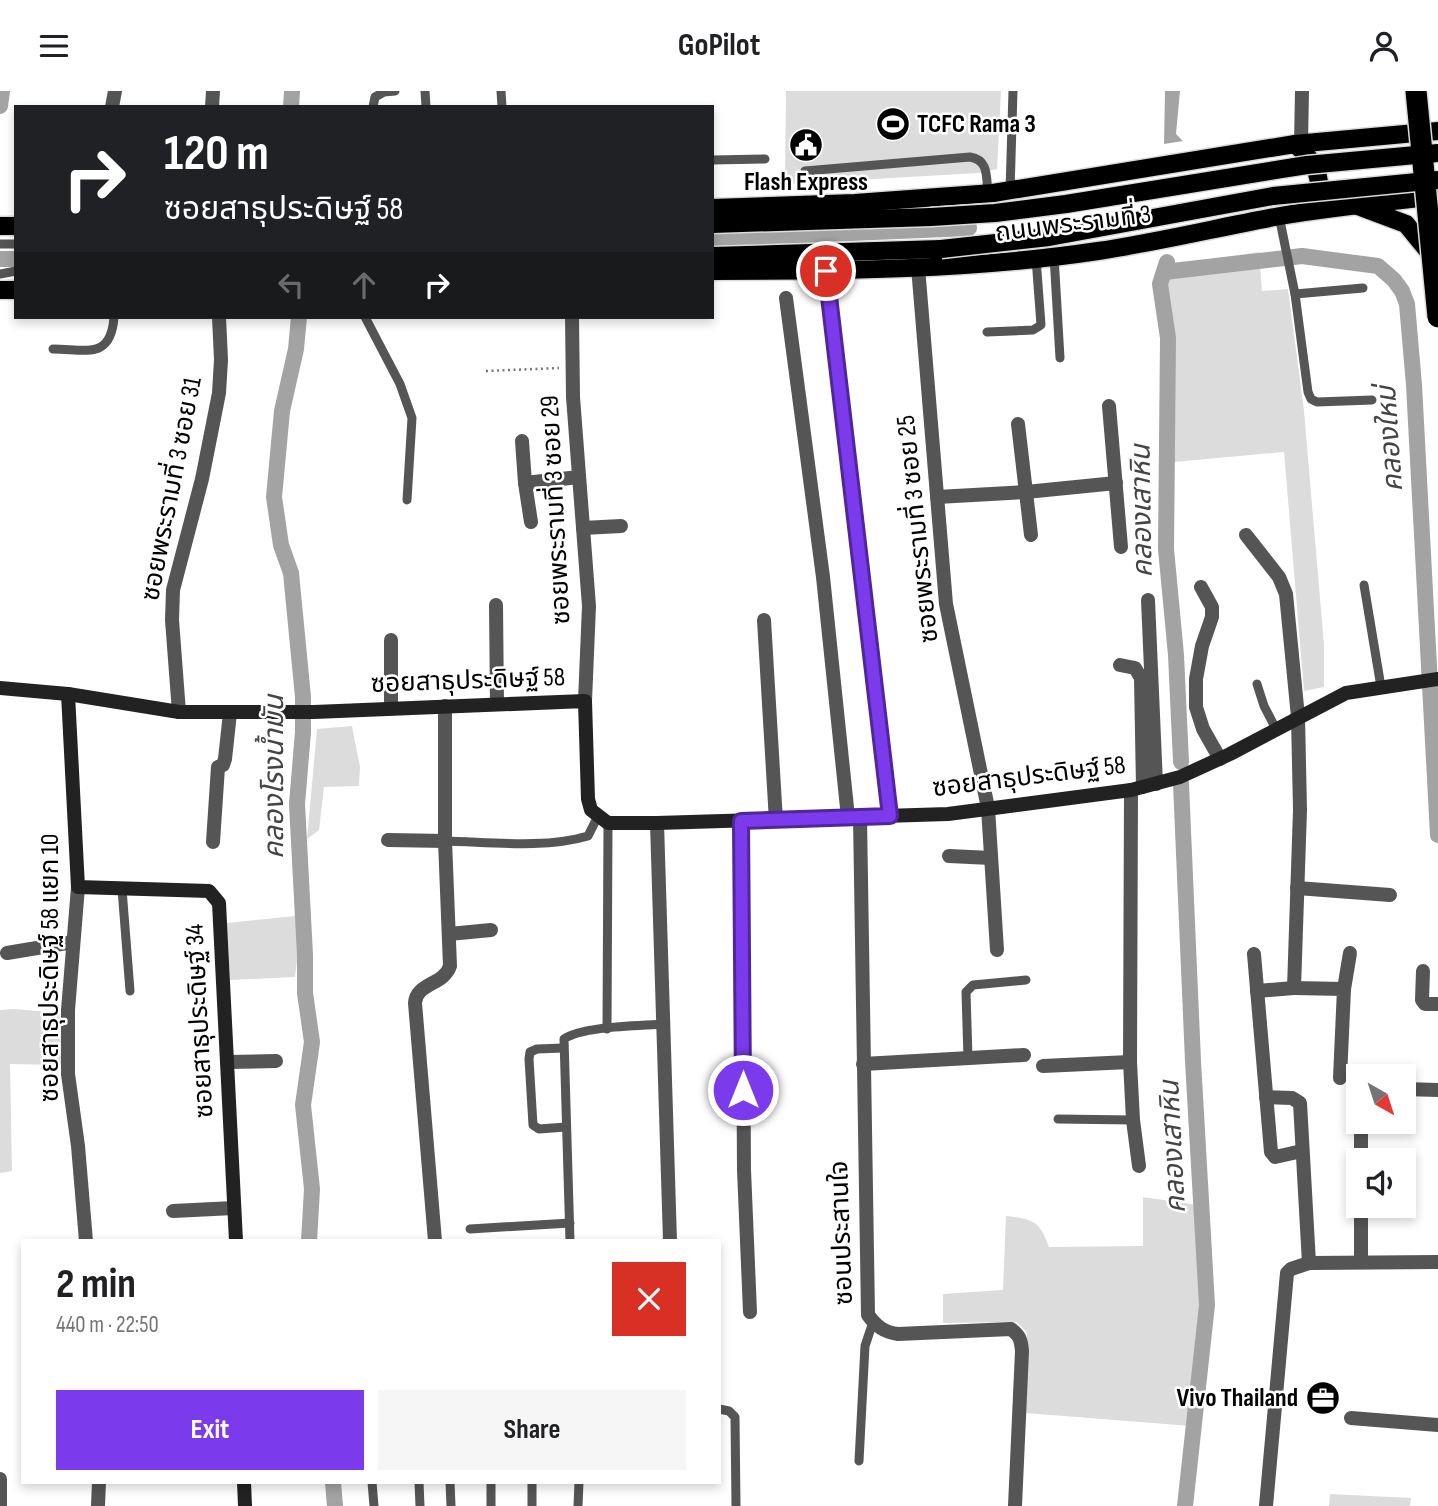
<!DOCTYPE html>
<meta charset="utf-8">
<style>
body{margin:0;font-family:"Sofia Sans Condensed","Noto Sans Thai",sans-serif;background:#f6f6f6;color:#202124;height:100vh;display:flex;flex-direction:column;font-size:26px;white-space:nowrap}
*{box-sizing:border-box;margin:0}
p{font-size:23px;color:#757577}
.icon{flex:none;width:38px;height:38px;fill:none;stroke:currentColor;stroke-width:2;stroke-linecap:round;stroke-linejoin:round}
.map{position:relative;flex:1;overflow:hidden}
.details{position:absolute;left:21px;top:1148px;width:700px;height:245px;display:flex;flex-direction:column;background:#fff;border-radius:0px;box-shadow:0 4px 10px #0003}
.details>*{flex:none}
.banner{position:absolute;left:14px;top:14px;width:700px;height:214px;border-radius:0px;box-shadow:0 4px 10px #0003;background:#202124;color:#fff;overflow:hidden}
.needle{width:46px;rotate:141deg}
.controls{position:absolute;left:1346px;top:973px;display:grid;gap:14px}
.controls a{display:grid;place-items:center;width:70px;height:70px;border-radius:0px;background:#fff;box-shadow:0 4px 10px #0003;font-size:35px}
.pin{position:absolute;display:grid;place-items:center;width:60px;height:60px;color:#fff;margin:-30px;border:4px solid #fff;border-radius:50%;box-shadow:0 2px 7px #0007}
.me{position:absolute;width:77px;margin:-38px;rotate:0deg;stroke-linejoin:round;filter:drop-shadow(0 0 5px #0008)}
.turn{display:flex;align-items:center;gap:24px;height:147px;padding:0 35px;font-size:32px}
.turn .icon{width:91px;height:91px;stroke-width:2.5}
.turn b{display:block;font-size:49px;line-height:60px}
.lanes{display:flex;align-items:center;height:66px;padding:0 35px;background:#0003;justify-content:center;gap:35px;direction:ltr}
.lanes .off{opacity:.35}
.round{display:grid;place-items:center;flex:none;width:74px;height:74px;border-radius:0px;background:#f6f6f6}
.summary{display:flex;align-items:center;justify-content:space-between;height:119px;padding:0 35px}
h1{font-size:42px;font-weight:700;line-height:52px}
.button{display:flex;gap:14px;margin-top:auto;padding:14px 35px}
.button a{flex:1;height:80px;border-radius:0px;background:#7c3aed;color:#fff;font-size:28px;font-weight:700;line-height:80px;text-align:center}
.button a+a{background:#f6f6f6;color:#202124}
header{display:flex;justify-content:space-between;align-items:center;height:91px;padding:0 35px;background:#fff;font-size:32px;font-weight:700}
.map>svg:first-child{display:block}
.green{fill:#dcdcdc}
.water{fill:#a3a3a3}
.lines{fill:none;stroke-linecap:round;stroke-linejoin:round}
.canal{stroke:#a3a3a3;stroke-width:16}
.primary-casing{stroke:#dbdbdb;stroke-width:21}
.path{stroke:#777;stroke-width:2.5;stroke-dasharray:2 3.5;stroke-linecap:butt}
.lane{stroke:#555;stroke-width:9}
.street{stroke:#555;stroke-width:14}
.secondary{stroke:#222;stroke-width:14}
.primary{stroke:#000;stroke-width:18}
.primary-bridge-casing{stroke:#dbdbdb;stroke-width:21;stroke-linecap:butt}
.highway-bridge-casing{stroke:#dbdbdb;stroke-width:24;stroke-linecap:butt}
.primary-bridge{stroke:#000;stroke-width:18}
.highway-bridge{stroke:#000;stroke-width:21}
.route-casing{stroke:#51269a;stroke-width:18}
.route{stroke:#7c3aed;stroke-width:12}
.labels{text-anchor:middle;dominant-baseline:central;stroke-width:5;stroke-linejoin:round;paint-order:stroke}
.poi-label{font-size:26px;font-weight:bold;fill:#000;stroke:#fff;text-anchor:start}
.street-label{font-size:26px;fill:#000;stroke:#fff}
.water-label{font-size:28px;font-style:italic;fill:#444;stroke:#fff}
</style>
<header><svg class="icon" aria-label="menu" viewBox="0 0 24 24"><path d="M4 6h16M4 12h16M4 18h16"/></svg>GoPilot<svg class="icon" aria-label="person" viewBox="0 0 24 24"><circle cx="12" cy="8" r="4"/><path d="M4 21q1-7 8-7t8 7"/></svg></header>
<div class="map">
<svg width="1438" height="1415" viewBox="0 0 1438 1415">
<rect width="100%" height="100%" fill="#fff"/>
<g class="green">
<path d="M786 0H1001L997 78 979 82 785 93Z"/>
<path d="M1259 161 1262 200 1288 198 1304 320 1324 554V596L1304 600 1284 361 1174 371 1166 192 1178 173Z"/>
<path d="M352 635 360 676 359 695 324 696 319 739 307 748 317 638Z"/>
<path d="M295 825 298 861 295 886 230 889 227 832Z"/>
<path d="M14 918 60 922 61 974 10 973 12 1080 0 1082V919Z"/>
<path d="M1143 1106 1198 1114 1204 1224 1190 1335 1026 1322 1027 1241 1016 1231 943 1232V1203L1003 1199 1006 1125C1033 1128 1040 1130 1049 1156L1143 1155Z"/>
<path d="M1330 1403 1411 1407 1410 1415H1329Z"/>
</g>
<path class="water" d="M1165 0H1180L1176 43 1183 50 1164 53Z"/>
<g class="lines">
<g class="canal">
<path d="M0 15 2 0"/>
<path d="M291 16 292 0"/>
<path d="M712 148 969 137"/>
<path d="M0 168H16"/>
<path d="M1167 171 1160 193 1168 247 1166 458 1176 564 1181 671"/>
<path d="M1164 181 1302 165 1378 175 1394 189 1402 200 1407 213 1414 294 1438 744"/>
<path d="M299 226 296 258 282 320 274 406 281 454 291 482 303 606V641L297 713 305 864V902L312 951 303 1014 312 1098 309 1150"/>
<path d="M1181 693 1193 970 1207 1214 1185 1415"/>
<path d="M333 1391 335 1415"/>
</g>
<g class="primary-casing">
<g id="primary">
<path d="M1295 53C1313 68 1329 92 1311 113"/>
<path d="M1358 115 1406 133 1433 166"/>
<path d="M712 117 855 112 993 102 1295 53 1438 40"/>
<path d="M712 133 931 126"/>
<path d="M0 135H16"/>
<path d="M712 165 941 158"/>
<path d="M712 180C841 180 971 179 1098 160 1159 151 1220 136 1280 125 1333 116 1385 111 1438 105"/>
<path d="M0 199H16"/>
</g>
</g>
<path class="path" d="M486 280 559 277"/>
<g class="lane">
<path d="M425 0 426 16"/>
<path d="M501 0 502 16"/>
<path d="M373 16 375 6 384 1 395 0"/>
<path d="M712 69 765 68"/>
<path d="M805 80 970 66C989 69 986 86 988 102"/>
<path d="M1010 100 1013 0"/>
<path d="M1279 125 1295 203 1308 301 1311 308 1317 311 1372 309"/>
<path d="M0 153H16"/>
<path d="M1054 165 1060 267"/>
<path d="M0 183 16 180"/>
<path d="M1295 203 1363 197"/>
<path d="M365 226 400 293 412 327 407 409"/>
<path d="M987 241 1033 239 1041 234 1036 167"/>
<path d="M53 258C86 258 111 269 114 226"/>
<path d="M1364 494 1381 596"/>
<path d="M1257 593 1264 615 1276 638"/>
<path d="M445 750C490 751 544 758 588 745L598 725"/>
<path d="M122 798 130 900"/>
<path d="M607 938 608 732"/>
<path d="M563 957 537 958 530 961 529 968 533 1034 539 1038 566 1036"/>
<path d="M968 967 966 901 973 894 1026 889"/>
<path d="M1058 1028 1133 1029"/>
<path d="M470 1138 570 1132"/>
<path d="M570 1150 564 948C583 935 638 935 664 933"/>
<path d="M719 1318 729 1320 735 1326 736 1415"/>
<path d="M859 1370 865 1255 873 1231"/>
<path d="M372 1391 374 1415"/>
<path d="M419 1391 420 1415"/>
<path d="M450 1391 451 1415"/>
<path d="M532 1391V1415"/>
<path d="M491 1415V1391"/>
<path d="M578 1415 579 1391"/>
</g>
<g class="street">
<path d="M112 16 115 0"/>
<path d="M212 16 213 0"/>
<path d="M1301 53 1302 0"/>
<path d="M918 176 946 513 988 717 997 859"/>
<path d="M826 180 889 725"/>
<path d="M786 207 823 486 848 726"/>
<path d="M572 226 573 306 589 515 585 610"/>
<path d="M1109 315 1121 456"/>
<path d="M1018 333 1031 444"/>
<path d="M522 350 525 392"/>
<path d="M937 406 1026 401 1116 392"/>
<path d="M531 431 525 392 579 386"/>
<path d="M583 437 621 435"/>
<path d="M1246 444 1279 486 1286 503 1298 626 1300 719 1294 897 1344 898 1340 987"/>
<path d="M1201 496 1212 516V526L1202 555 1196 588V616L1203 638 1220 668"/>
<path d="M1148 509 1156 693"/>
<path d="M496 514 497 613"/>
<path d="M764 529 776 730"/>
<path d="M391 549V617"/>
<path d="M1120 574 1135 577 1141 587 1143 696"/>
<path d="M179 621 172 529 173 499 202 388 219 302 221 269 219 226"/>
<path d="M1131 699 1130 971 1133 1029 1139 1075"/>
<path d="M860 726 868 1224C877 1236 884 1241 898 1243L1011 1238C1020 1245 1021 1249 1022 1260L1015 1415"/>
<path d="M742 730 744 1079 750 1221"/>
<path d="M657 732 670 1150"/>
<path d="M388 749 445 750"/>
<path d="M213 751 218 676 223 674 225 668 230 622"/>
<path d="M949 765 991 767"/>
<path d="M78 796 68 919V983L78 1055 86 1150"/>
<path d="M1297 797 1390 804"/>
<path d="M449 843 491 839"/>
<path d="M7 862 73 851"/>
<path d="M1254 863 1271 1061 1275 1066 1302 1060"/>
<path d="M1423 880 1422 909 1425 913H1438"/>
<path d="M1344 898 1350 862"/>
<path d="M1257 900 1294 897"/>
<path d="M227 971 276 970"/>
<path d="M863 973 1024 964"/>
<path d="M1043 975 1130 971"/>
<path d="M1404 998 1438 999"/>
<path d="M1266 1006 1292 1007 1300 1012 1309 1172"/>
<path d="M1361 1031V1069"/>
<path d="M1361 1115V1171"/>
<path d="M173 1120 234 1117"/>
<path d="M435 1150 415 912C416 892 444 894 450 875L445 750V615"/>
<path d="M1351 1327 1438 1334"/>
<path d="M0 1388V1415"/>
<path d="M98 1415 99 1391"/>
<path d="M1266 1415 1287 1182 1291 1178 1309 1172 1438 1171"/>
</g>
<g class="secondary">
<path d="M0 597 68 603 179 621H314L585 610 588 708 591 719 608 732H657L948 723 1131 699 1180 686 1230 663 1346 602 1438 588"/>
<path d="M68 603 78 796 209 800 219 812 236 1150"/>
<path d="M244 1391 245 1415"/>
</g>
<use href="#primary" class="primary"/>
<g class="primary-bridge-casing">
<g id="primary-bridge">
<path d="M931 126 995 122 1066 113 1307 74 1438 62"/>
<path d="M941 158 1049 146 1273 105 1438 89"/>
</g>
</g>
<g class="highway-bridge-casing">
<path id="highway-bridge" d="M1416 0 1438 226"/>
</g>
<use href="#primary-bridge" class="primary-bridge"/>
<use href="#highway-bridge" class="highway-bridge"/>
</g>
<g class="lines">
<g class="route-casing">
<path id="route" d="M743 999 741 730 890 725 826 180"/>
</g>
<use href="#route" class="route"/>
</g>
<defs>
<g id="stadium-disc" transform="scale(1.75)"><circle r="9.5" fill="#000" stroke="#fff"/><path d="M0-5a6.5 5 0 1 0 0 10a6.5 5 0 1 0 0-10ZM-3.5-1.8h7v3.6h-7Z" fill="#fff"/></g>
<g id="civic-disc" transform="scale(1.75)"><circle r="9.5" fill="#000" stroke="#fff"/><path d="M-.6-6.5H3V-4.5H.6V-3L4-1V1h2V6H-6V1h2V-1L-.6-3ZM-1.2 2.5V6h2.4V2.5Z" fill="#fff"/></g>
<g id="office-disc" transform="scale(1.75)"><circle r="9.5" fill="#000" stroke="#fff"/><path d="M-6-3h4V-5.5h4V-3h4V5H-6ZM-1-4.5V-3h2v-1.5ZM-6 0V1H6V0Z" fill="#fff"/></g>
</defs>
<g fill-rule="evenodd">
<use href="#stadium-disc" x="893" y="33"/>
<use href="#civic-disc" x="806" y="54"/>
<use href="#office-disc" x="1323" y="1307"/>
</g>
<g class="labels">
<g class="poi-label">
<text x="917" y="33">TCFC Rama 3</text>
<text x="806" y="91" text-anchor="middle">Flash Express</text>
<text x="1298" y="1307" text-anchor="end">Vivo Thailand</text>
</g>
<g class="street-label">
<text transform="translate(1073 133) rotate(-7)">ถนนพระรามที่ 3</text>
<text transform="translate(172 398) rotate(-79)">ซอยพระรามที่ 3 ซอย 31</text>
<text transform="translate(556 419) rotate(-93)">ซอยพระรามที่ 3 ซอย 29</text>
<text transform="translate(918 438) rotate(-96)">ซอยพระรามที่ 3 ซอย 25</text>
<text transform="translate(468 590) rotate(-2)">ซอยสาธุประดิษฐ์ 58</text>
<text transform="translate(1029 686) rotate(-7)">ซอยสาธุประดิษฐ์ 58</text>
<text transform="translate(50 877) rotate(-90)">ซอยสาธุประดิษฐ์ 58 แยก 10</text>
<text transform="translate(200 930) rotate(-93)">ซอยสาธุประดิษฐ์ 34</text>
<text transform="translate(842 1142) rotate(-92)">ซอนประสานใจ</text>
</g>
<g class="water-label">
<text transform="translate(1390 348) rotate(-94)">คลองใหม่</text>
<text transform="translate(1142 420) rotate(-91)">คลองเสาหิน</text>
<text transform="translate(274 686) rotate(-90)">คลองโรงน้ำมัน</text>
<text transform="translate(1173 1056) rotate(-93)">คลองเสาหิน</text>
</g>
</g>
</svg>
<div class="controls">
<a><svg class="needle" viewBox="-14 -14 28 28"><path d="M0-13l5 13h-10z" fill="#e53935"/><path d="M0 13l5-13h-10z" fill="#757577"/></svg></a>
<a><svg class="icon" aria-label="sound" viewBox="0 0 24 24"><path d="M4 9h4l5-4v14l-5-4H4zM17 9q2 3 0 6"/></svg></a>
</div>
<div class="pin" style="left:826px;top:180px;background:#d93025"><svg class="icon" aria-label="arrive" viewBox="0 0 24 24"><path d="M6 21V4h12l-3 4 3 4H6"/></svg></div>
<svg class="me" style="left:743px;top:999px" viewBox="-20 -20 40 40"><circle r="17" fill="#7c3aed" stroke="#fff" stroke-width="3"/><path d="M0-11L8 9 0 5-8 9z" fill="#fff"/></svg>
<div class="banner">
<div class="turn"><svg class="icon" aria-label="right" viewBox="0 0 24 24"><path d="M7 20v-9h11M14 6l5 5-5 5"/></svg><div><b>120 m</b>ซอยสาธุประดิษฐ์ 58</div></div>
<div class="lanes"><svg class="icon off" aria-label="left" viewBox="0 0 24 24"><path d="M17 20v-9H6M10 6l-5 5 5 5"/></svg><svg class="icon off" aria-label="ahead" viewBox="0 0 24 24"><path d="M12 20V5M6 11l6-6 6 6"/></svg><svg class="icon" aria-label="right" viewBox="0 0 24 24"><path d="M7 20v-9h11M14 6l5 5-5 5"/></svg></div>
</div>
<section class="details">
<div class="summary"><div><h1>2 min</h1><p>440 m · 22:50</p></div><a class="round" style="background:#d93025;color:#fff"><svg class="icon" aria-label="close" viewBox="0 0 24 24"><path d="M6 6l12 12M18 6L6 18"/></svg></a></div>
<div class="button"><a>Exit</a><a>Share</a></div>
</section>
</div>
